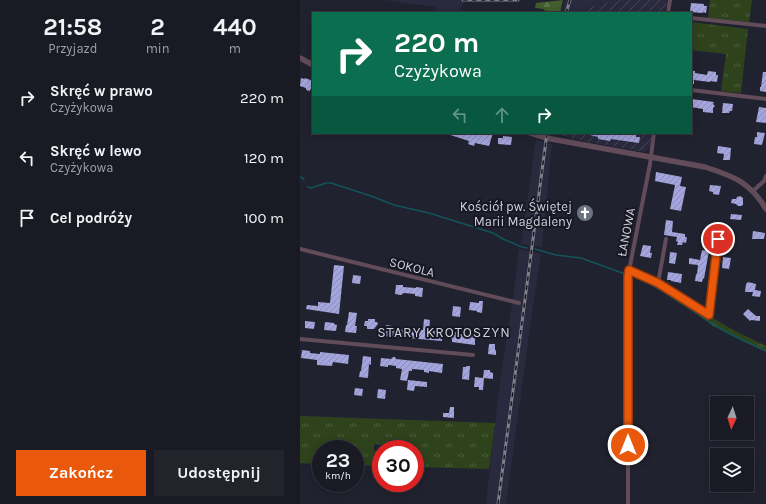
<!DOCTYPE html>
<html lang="pl">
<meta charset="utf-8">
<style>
body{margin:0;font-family:Karla,sans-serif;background:#22232b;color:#f1f3f6;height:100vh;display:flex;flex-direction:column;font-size:15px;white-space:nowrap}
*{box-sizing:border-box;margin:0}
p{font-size:13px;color:#9fa1a6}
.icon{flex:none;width:22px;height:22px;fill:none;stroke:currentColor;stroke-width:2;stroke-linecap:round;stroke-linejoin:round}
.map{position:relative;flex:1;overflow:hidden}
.drawer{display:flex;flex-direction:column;background:#191a23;width:300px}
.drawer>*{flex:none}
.hud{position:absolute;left:12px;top:12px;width:380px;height:122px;border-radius:0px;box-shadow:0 2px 10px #0003,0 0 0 1px #373841;background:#0b6e4f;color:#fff;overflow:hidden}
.needle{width:26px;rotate:184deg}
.fabs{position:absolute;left:410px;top:396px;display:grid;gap:8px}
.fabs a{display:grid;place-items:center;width:44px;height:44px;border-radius:0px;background:#191a23;box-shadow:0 2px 10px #0003,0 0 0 1px #373841;font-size:20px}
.speed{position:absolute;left:12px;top:440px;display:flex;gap:8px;font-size:20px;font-weight:700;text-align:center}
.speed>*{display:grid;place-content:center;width:52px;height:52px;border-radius:50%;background:#191a23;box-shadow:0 2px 10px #0003,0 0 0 1px #373841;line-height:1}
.speed small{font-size:10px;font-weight:400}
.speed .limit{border:6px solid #d22;background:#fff;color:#111}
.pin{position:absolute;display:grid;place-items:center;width:34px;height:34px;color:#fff;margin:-17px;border:2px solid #fff;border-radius:50%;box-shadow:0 1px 4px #0007}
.me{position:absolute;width:44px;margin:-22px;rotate:0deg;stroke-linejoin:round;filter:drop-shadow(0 0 3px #0008)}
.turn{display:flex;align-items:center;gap:14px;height:84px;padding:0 16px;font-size:18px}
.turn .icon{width:52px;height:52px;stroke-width:2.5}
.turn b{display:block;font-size:28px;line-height:34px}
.lanes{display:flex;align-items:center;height:38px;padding:0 16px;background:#0003;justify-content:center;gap:20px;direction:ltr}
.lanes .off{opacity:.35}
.eta{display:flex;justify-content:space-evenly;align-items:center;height:68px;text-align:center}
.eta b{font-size:24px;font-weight:700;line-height:28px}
.cta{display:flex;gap:8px;margin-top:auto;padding:8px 16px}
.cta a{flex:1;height:46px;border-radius:0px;background:#ea580c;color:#fff;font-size:16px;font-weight:700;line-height:46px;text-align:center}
.cta a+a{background:#22232b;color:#f1f3f6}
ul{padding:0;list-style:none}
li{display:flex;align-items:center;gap:12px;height:60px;padding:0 16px}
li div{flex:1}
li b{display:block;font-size:15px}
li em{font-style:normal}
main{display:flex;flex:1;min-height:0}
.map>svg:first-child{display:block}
.built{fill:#2a2a3e}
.industrial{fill:url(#industrial-furrows)}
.grass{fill:url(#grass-tufts)}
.forest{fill:url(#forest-firs)}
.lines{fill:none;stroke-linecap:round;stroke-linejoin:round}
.stream{stroke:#12545c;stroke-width:1.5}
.building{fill:url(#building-hatch)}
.minor{stroke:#624c59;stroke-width:4}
.tertiary{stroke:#624c59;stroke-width:5.5}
.rail-casing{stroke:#7f7f8a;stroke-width:3}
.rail{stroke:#181825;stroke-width:1.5;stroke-dasharray:4.5;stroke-linecap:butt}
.route-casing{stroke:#983908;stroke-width:10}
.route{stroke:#ea580c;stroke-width:7}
.labels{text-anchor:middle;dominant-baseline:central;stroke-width:4;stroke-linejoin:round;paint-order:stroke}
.poi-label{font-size:13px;fill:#d0d0da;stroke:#181825;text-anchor:end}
.street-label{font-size:13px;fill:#d0d0da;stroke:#181825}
.neighbourhood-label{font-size:14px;letter-spacing:1px;fill:#d0d0da;stroke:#181825}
</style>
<main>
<section class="drawer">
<div class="eta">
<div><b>21:58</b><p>Przyjazd</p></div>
<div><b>2</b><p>min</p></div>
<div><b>440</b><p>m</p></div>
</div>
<ul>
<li><svg class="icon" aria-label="right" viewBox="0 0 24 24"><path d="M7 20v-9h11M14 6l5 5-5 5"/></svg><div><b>Skręć w prawo</b><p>Czyżykowa</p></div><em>220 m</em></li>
<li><svg class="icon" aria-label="left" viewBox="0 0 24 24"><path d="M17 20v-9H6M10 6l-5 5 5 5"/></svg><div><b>Skręć w lewo</b><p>Czyżykowa</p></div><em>120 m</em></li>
<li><svg class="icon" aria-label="arrive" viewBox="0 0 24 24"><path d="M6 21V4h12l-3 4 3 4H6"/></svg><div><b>Cel podróży</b></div><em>100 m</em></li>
</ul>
<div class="cta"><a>Zakończ</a><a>Udostępnij</a></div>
</section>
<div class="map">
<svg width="466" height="504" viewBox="0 0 466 504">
<defs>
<pattern id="industrial-furrows" width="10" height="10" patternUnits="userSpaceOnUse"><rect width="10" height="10" fill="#2a2a3e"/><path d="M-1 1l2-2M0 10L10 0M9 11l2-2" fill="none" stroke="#484859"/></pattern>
<pattern id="grass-tufts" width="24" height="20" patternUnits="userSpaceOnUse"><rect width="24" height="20" fill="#2e431c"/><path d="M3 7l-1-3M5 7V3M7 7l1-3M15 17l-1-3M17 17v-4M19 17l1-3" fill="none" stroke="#4b5d3c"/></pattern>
<pattern id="forest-firs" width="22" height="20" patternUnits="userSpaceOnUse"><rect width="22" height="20" fill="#435d2d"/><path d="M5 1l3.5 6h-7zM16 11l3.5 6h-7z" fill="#5d734b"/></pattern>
<pattern id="building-hatch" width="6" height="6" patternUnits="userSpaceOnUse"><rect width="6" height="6" fill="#a4a5dd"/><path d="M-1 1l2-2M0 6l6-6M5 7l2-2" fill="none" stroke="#8a8bb6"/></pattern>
</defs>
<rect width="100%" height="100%" fill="#21222f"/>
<g class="built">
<path d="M84 0H165L159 11H141L140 13H136L135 7Z"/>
<path d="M265 0H320L284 8 282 13H261Z"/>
<path d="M236 140 252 144 242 247 221 244Z"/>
<path d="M219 249 241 254 232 313 206 504H186L195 423 203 360 213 299Z"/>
</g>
<g class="industrial">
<path d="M320 0H367L365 13H282L284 8Z"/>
<path d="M259 133H352L350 147 345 152 273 139 261 135Z"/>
</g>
<g class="grass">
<path d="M410 0H452L449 22 408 18Z"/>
<path d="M391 22 448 29 441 93 421 91 426 54 391 50Z"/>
<path d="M335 275 358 287 410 321 411 317 435 331 466 346V352L413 326 398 315 355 287 342 281 335 279Z"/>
<path d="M0 416 195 423 189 469 115 467V449H93L92 446 75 444 74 445V450L76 452H81V466L55 465V449H21V464L0 463Z"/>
</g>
<path class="forest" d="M263 0 260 13H248L243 9 235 8 236 3Z"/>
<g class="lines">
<g class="stream">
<path d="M0 177 4 179"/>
<path d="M8 187 11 188 26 183H31L71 196 94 205 129 213 193 233 203 239 222 247 227 248"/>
<path d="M235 249 256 255 281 258 325 274"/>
<path d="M331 275C362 288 388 308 416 326 432 336 449 343 466 351"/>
</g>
</g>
<g class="building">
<path d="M391 3 404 4V6H407L406 13 403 12V13L390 12Z"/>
<path d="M391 71H395V73L407 75 408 71 416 72V75H418L417 82 410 81V82L394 80V84H391Z"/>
<path d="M463 72H466V92L460 91V87H461Z"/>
<path d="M1 78 4 79 5 78 13 81V90L10 89V91L6 90V88L0 86Z"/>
<path d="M391 99 414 102 413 104 415 106 413 108V113L403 112V109L391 107Z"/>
<path d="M423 103 433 104 432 111H430L429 113H422Z"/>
<path d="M459 107 466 108V123L456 122Z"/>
<path d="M457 132 465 133 462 145 454 144 455 137H457Z"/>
<path d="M147 133H193L189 146 175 143 174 146 168 144 169 141 147 134Z"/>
<path d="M290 133H336V137H340L339 143 311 139 310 141 298 139V137L290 135Z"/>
<path d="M203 136 212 137 211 145 198 144V138H203Z"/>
<path d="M418 146 431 148 430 160H423L424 154 417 153Z"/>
<path d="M356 172 382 177 380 186 386 187 381 211 370 209 375 185 355 181Z"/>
<path d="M410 185 421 186 419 195 413 194V192L409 191Z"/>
<path d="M440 196 443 198V205L441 206H438L436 204 431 203 432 199H436L437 197Z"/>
<path d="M280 209 291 210 290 216 280 215 278 212 279 210Z"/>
<path d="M431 214 442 215 441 220 430 219Z"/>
<path d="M366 220 373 221 372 232 385 234V237H387L386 243 383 242 382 245H377L378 242 376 241 377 237 364 235Z"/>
<path d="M453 231 465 233 464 239H452Z"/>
<path d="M403 235 412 236 411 243 402 242Z"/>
<path d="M343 245 351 246 350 253H352L351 258 340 256Z"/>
<path d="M402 250 409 251 404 279 403 278 402 282 395 281 396 274H397L398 265 389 264V258L400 260Z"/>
<path d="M370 252 377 253 375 264 369 263Z"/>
<path d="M423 257 431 258 429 269 422 268Z"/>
<path d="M34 265 44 266 39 314 6 309 7 305 18 306V302L30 303Z"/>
<path d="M368 272 382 274 381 283 371 281V280H367Z"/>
<path d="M53 275 61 276 60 284 52 283Z"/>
<path d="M448 282 456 284 455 290 461 291 460 297 452 296 453 292H445L446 284Z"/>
<path d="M96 285H103V287L116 288V287L123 288 122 297 115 296V294L104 293 101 295 95 294Z"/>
<path d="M179 301H183L182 313 177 312V311L169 310 170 302 179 303Z"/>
<path d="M153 306 161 307 160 317 152 316Z"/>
<path d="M448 309 456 316H460V321L451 320 450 321 443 314Z"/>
<path d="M49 312 57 313 55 326H57L56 333 45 332 46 325H47Z"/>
<path d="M68 319H75V322H77L78 324 74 329H67V326H64L65 321H68Z"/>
<path d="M124 319 130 320 129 330 142 332V341L84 336 85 328H86V325L92 326 91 328 105 330V328H110L123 330Z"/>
<path d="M5 321 15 322 14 329 5 328Z"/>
<path d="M25 322 34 323V324L37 325 36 331 24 330Z"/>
<path d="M155 332H160V334L175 336V345L152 342V339H151V335L155 334Z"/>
<path d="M189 344H195V350H196V355L188 354Z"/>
<path d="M2 350 10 351V353L20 354V352L49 355 48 364 33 362 32 366 17 365V360L1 358Z"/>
<path d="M63 356 71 357V365L69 364 68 378 59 377 60 371H61Z"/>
<path d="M93 357H95L96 359 143 364 142 373 129 371V373L124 372V370L112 369V371H109L107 381 100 380 102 369 96 368V366L88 365V367L80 366 81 358 91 359Z"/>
<path d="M166 366H170L169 380 162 379 163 367H166Z"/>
<path d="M184 370H190V372L193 373V379L184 378 183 390H179V387H174L175 377 183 378Z"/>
<path d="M108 380 127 382V387L115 386 114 391 107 390Z"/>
<path d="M55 388 63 389 62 396 54 395Z"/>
<path d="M78 389 86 390 85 399 77 398Z"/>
<path d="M150 407H154V418L143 417V413H149Z"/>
</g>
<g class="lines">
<g class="minor">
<path d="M368 13 370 0"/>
<path d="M391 18 466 26"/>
<path d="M391 90 466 99"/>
<path d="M453 191 464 181 466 176"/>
<path d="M0 249 219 303"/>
<path d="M329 270 358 283 409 315 418 239"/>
<path d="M358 283 366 239"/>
<path d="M0 339 173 355"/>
<path d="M328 504V276L350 164 354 133"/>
</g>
<g class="tertiary">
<path d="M0 58 13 65"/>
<path d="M230 133 246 138 405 167C433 176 450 182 466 209"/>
</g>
<g class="rail-casing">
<g id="rail">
<path d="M163 0H218"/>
<path d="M266 13 270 0"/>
<path d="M198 504 247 133"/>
</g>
</g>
<use href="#rail" class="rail"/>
</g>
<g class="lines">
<g class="route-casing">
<path id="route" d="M328 445V276L329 270 358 283 409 315 418 239"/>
</g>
<use href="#route" class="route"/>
</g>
<defs>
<g id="church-disc" transform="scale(0.9)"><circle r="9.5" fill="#6b7280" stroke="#181825"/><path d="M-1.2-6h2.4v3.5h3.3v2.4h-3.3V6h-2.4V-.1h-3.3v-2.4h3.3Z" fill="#fff"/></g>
</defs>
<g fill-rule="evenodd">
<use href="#church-disc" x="285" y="213"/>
</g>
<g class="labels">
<g class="poi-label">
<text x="272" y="206">Kościół pw. Świętej<tspan x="272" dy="15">Marii Magdaleny</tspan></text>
</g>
<g class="street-label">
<text transform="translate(326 232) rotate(-79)">ŁANOWA</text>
<text transform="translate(112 267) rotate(14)">SOKOLA</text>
</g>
<g class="neighbourhood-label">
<text x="144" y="332">STARY KROTOSZYN</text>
</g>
</g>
</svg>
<div class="fabs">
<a><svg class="needle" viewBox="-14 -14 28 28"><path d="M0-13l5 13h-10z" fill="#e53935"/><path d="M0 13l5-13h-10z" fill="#9fa1a6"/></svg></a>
<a><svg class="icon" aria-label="layers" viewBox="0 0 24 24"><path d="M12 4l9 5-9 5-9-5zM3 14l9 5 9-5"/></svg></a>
</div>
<div class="speed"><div>23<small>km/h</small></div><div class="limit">30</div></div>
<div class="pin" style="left:418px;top:239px;background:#d93025"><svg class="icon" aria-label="arrive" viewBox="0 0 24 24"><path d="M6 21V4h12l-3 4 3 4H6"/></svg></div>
<svg class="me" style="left:328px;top:445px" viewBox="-20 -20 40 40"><circle r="17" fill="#ea580c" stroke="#fff" stroke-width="3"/><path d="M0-11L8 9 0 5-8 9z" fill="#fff"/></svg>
<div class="hud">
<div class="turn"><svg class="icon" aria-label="right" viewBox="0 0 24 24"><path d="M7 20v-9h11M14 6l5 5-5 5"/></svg><div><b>220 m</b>Czyżykowa</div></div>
<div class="lanes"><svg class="icon off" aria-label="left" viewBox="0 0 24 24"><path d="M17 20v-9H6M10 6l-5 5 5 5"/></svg><svg class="icon off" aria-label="ahead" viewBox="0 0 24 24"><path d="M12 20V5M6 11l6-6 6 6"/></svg><svg class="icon" aria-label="right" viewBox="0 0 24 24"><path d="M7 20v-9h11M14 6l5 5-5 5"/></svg></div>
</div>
</div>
</main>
